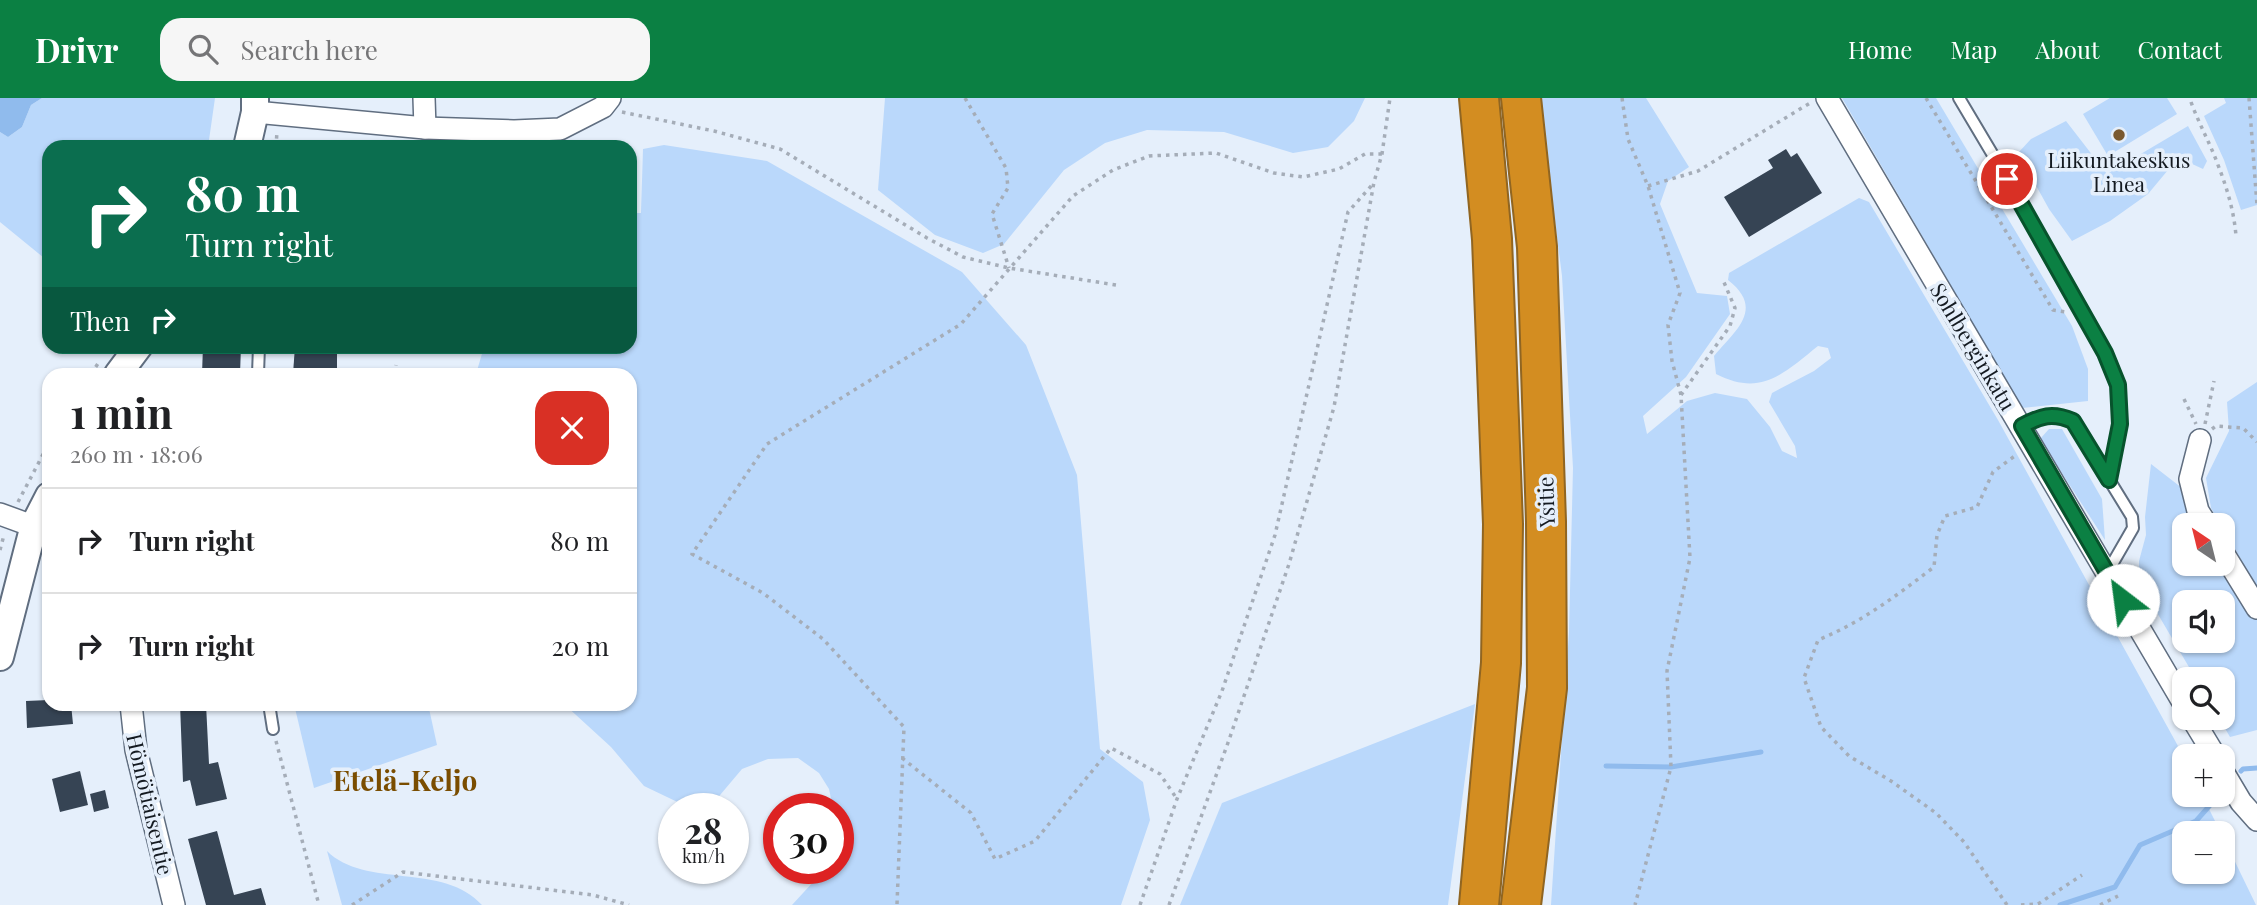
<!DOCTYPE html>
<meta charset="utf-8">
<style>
body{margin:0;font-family:"Playfair Display",serif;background:#f6f6f6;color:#202124;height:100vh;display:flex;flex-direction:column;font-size:26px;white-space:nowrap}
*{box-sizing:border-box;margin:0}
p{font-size:23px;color:#757577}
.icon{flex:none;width:38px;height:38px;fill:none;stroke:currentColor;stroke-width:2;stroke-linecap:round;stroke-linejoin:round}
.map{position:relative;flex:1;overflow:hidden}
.side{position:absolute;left:42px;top:270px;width:595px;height:343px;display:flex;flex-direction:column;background:#fff;border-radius:21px;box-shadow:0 2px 5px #0004}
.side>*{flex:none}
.guide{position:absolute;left:42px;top:42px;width:595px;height:214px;border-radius:21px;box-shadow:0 2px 5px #0004;background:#0b6e4f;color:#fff;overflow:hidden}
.needle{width:46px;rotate:325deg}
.controls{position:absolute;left:2172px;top:415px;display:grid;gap:14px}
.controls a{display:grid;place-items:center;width:63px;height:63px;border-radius:14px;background:#fff;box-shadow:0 2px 5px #0004;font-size:35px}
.speed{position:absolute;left:658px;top:695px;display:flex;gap:14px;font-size:35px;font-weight:700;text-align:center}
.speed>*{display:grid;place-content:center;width:91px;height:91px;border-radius:50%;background:#fff;box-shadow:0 2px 5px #0004;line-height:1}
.speed small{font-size:18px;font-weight:400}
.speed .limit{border:10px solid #d22;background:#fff;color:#111}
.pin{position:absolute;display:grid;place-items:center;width:60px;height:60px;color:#fff;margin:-30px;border:4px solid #fff;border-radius:50%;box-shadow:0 2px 7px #0007}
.me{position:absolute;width:77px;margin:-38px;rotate:330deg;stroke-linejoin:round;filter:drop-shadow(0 0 5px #0008)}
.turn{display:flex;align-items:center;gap:24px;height:147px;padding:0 28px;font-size:32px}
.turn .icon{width:91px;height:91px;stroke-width:2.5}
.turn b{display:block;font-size:49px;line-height:60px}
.then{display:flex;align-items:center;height:66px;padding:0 28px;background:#0003;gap:14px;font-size:26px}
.round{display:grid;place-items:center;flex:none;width:74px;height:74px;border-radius:21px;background:#f6f6f6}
.summary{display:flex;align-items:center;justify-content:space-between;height:119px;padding:0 28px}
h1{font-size:42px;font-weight:700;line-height:52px}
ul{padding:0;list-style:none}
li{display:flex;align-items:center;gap:21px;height:105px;padding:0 28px;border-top:2px solid #e0e0e0}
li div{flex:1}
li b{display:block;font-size:26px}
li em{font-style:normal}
header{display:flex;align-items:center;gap:42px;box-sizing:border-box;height:98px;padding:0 35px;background:#0b8043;color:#fff}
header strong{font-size:33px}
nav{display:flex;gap:38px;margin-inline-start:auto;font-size:24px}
.search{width:490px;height:63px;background:#f6f6f6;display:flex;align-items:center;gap:18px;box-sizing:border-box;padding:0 24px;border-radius:21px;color:#757577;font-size:26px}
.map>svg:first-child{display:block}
.green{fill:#bad8fb;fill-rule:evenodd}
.water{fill:#90bbed}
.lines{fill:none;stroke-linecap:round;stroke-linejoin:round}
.stream{stroke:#90bbed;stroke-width:5}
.building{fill:#364454}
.service-casing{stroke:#606e80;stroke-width:14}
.minor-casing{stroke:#606e80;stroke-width:24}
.tertiary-casing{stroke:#606e80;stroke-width:30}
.motorway-casing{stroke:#906521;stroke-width:42}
.path{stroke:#a5adb8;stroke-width:3.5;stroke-dasharray:3.5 5;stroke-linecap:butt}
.service{stroke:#fff;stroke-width:10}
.minor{stroke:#fff;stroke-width:21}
.tertiary{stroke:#fff;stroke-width:26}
.motorway{stroke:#d38d21;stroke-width:38}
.route-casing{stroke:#07532c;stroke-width:18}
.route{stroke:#0b8043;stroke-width:12}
.poi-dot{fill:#7a592f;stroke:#e5effb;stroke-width:2.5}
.labels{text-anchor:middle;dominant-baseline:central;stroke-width:7;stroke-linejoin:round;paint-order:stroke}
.poi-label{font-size:21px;fill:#141a21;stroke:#e5effb}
.street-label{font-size:21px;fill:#141a21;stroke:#e5effb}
.district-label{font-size:28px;font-weight:bold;fill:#7a4d00;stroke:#e5effb}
</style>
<header>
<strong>Drivr</strong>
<div class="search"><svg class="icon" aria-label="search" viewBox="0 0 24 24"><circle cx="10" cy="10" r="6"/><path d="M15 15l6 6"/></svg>Search here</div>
<nav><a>Home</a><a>Map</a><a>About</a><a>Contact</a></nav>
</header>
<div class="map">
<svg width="2257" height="807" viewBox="0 0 2257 807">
<rect width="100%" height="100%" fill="#e5effb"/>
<g class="green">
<path d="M42 0H215L208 49H49V164L0 124V34L8 39 22 29 31 7Z"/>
<path d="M885 0H1365L1354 23 1328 49 1293 55 1224 34 1147 32 1105 45 1064 72 1004 146 983 155 935 137 878 92Z"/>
<path d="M1539 0H1646L1689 69 1668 83 1660 106 1697 195 1727 198 1730 216 1686 279 1643 318 1647 336 1687 303 1715 295 1747 301 1770 329 1782 353 1797 360 1795 348 1769 304 1772 295 1814 273 1831 260 1828 250 1818 248C1783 276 1761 299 1716 276L1714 258C1736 232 1765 211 1728 182L1729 175 1859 100 1869 104 1998 322 2178 648 2184 660V696L2202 697 2221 735H2184V774H2222L2223 739 2256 807H1551L1569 534 1573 370 1562 178Z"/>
<path d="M1842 0H1936L2072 228 2088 271V303L2022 310Z"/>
<path d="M2110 0H2167L2177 16 2108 58 2083 16Z"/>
<path d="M2224 0H2257V107L2241 112 2224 62 2204 18 2226 5Z"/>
<path d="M2066 23 2107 76 2188 28 2207 63 2203 71 2190 65 2173 66 2148 96 2110 123 2072 143 2049 111 2018 55 2031 41Z"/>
<path d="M664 47 767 63 962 174 1026 247 1077 377 1100 651 1143 684 1150 722 1121 807H792L826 770H838V710H833L829 691 819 675 798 660 768 661 742 671 715 703 706 710H690L644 688 611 649 564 606H630V276H476L484 249 630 248V115H641L643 51Z"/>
<path d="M2257 284V489L2211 410 2206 380 2229 333 2227 304Z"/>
<path d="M2049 331H2062L2102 401 2105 442 2040 341Z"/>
<path d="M2151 366 2182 390 2184 404 2199 427H2184V466L2222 465 2257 521V632L2230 639 2219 620H2222V581H2196L2139 484V463L2146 437 2145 419ZM2184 504H2222V542H2184Z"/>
<path d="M294 606H428L437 647 314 690Z"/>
<path d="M1475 606 1448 807H1180L1222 705Z"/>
<path d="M327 753C365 791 444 764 482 807H342Z"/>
</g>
<path class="water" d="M0 0H42L31 7 22 29 8 39 0 34Z"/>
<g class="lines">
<g class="stream">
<path d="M1606 668 1671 669 1761 654"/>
<path d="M2241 673 2243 671 2257 670"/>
<path d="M2060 807 2115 789 2140 747 2196 723 2219 697"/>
</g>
</g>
<g class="building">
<path d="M1786 51 1791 59 1797 55 1822 95 1749 139 1724 99 1773 70 1768 62Z"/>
<path d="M203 248H241L240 276H202Z"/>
<path d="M295 248H337V276H293Z"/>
<path d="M49 602V606H71L73 626 27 630 26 603Z"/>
<path d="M180 606H206L209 666 218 664 227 701 196 708 190 682 183 684Z"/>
<path d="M80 673 88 707 60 714 52 681Z"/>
<path d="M105 692 109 710 94 714 90 696Z"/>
<path d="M217 733 234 797 261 790 266 807H206L188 741Z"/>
</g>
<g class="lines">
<g class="service-casing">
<g id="service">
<path d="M1959 0 2031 121 2105 255 2118 287 2120 325 2109 382"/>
<path d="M258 276 259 248"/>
<path d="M2022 328C2041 318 2051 314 2073 323L2132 419 2133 430 2107 475"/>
<path d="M269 606 273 631"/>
</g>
</g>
<g class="minor-casing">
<g id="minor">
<path d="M424 0 425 30"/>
<path d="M1827 0 2184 606"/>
<path d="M255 14 425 30 514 33 560 31 603 9 610 0"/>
<path d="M2200 342 2190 381 2198 413 2207 427"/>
<path d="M0 416 49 434"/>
<path d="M2222 453 2257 510"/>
<path d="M131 606 136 652 174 807"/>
<path d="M2192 620 2215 658"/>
<path d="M2222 672 2241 704 2257 722"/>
</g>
</g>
<g class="tertiary-casing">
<g id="tertiary">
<path d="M247 49 255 14V0"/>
<path d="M118 276 139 248"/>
<path d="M0 559 34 427 49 398"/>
</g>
</g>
<g class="motorway-casing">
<g id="motorway">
<path d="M1479 807 1501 565 1503 426 1492 141 1479 0"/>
<path d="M1521 807 1547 590 1546 424 1537 149 1521 0"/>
</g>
</g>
<g class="path">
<path d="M965 0 1006 70 1008 90 992 116 1009 170"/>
<path d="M1622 0 1628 41 1648 88 1680 195 1668 227 1672 263 1681 297 1690 460 1667 573 1671 669 1635 807"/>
<path d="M1926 0 2053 212 2066 214"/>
<path d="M2249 0 2257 107"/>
<path d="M2191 4C2199 26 2210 45 2218 67 2227 90 2234 113 2236 138"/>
<path d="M622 14 714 33 780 51 927 140 963 159 1009 170 1116 187"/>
<path d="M276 49 277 33"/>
<path d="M1648 88 1698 73 1810 5"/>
<path d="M91 276 99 264"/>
<path d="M395 276 396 267"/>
<path d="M1681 297 1730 228 1735 210 1723 182"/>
<path d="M2184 301 2196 326"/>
<path d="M2205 326 2214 283"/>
<path d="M2212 331 2216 328 2243 330 2257 344"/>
<path d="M18 404 49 345"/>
<path d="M0 452 4 437"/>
<path d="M276 643 319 807"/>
<path d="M902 660 971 715 995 761 1035 743 1111 650 1160 676 1177 701"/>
<path d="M897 806 904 629 823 541 763 495 692 456 767 346 961 226 1073 98 1113 72 1149 58 1216 55 1274 75 1303 79 1339 71 1365 56H1382"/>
<path d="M352 807 403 774 593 797 629 807"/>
<path d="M1140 807 1177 701 1222 593 1275 437 1348 114 1373 86"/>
<path d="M1169 807 1229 642 1289 466 1334 309 1374 84 1382 56 1390 0"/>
<path d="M2007 807 1964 744 1936 715 1891 683 1849 658 1821 629 1804 580 1818 542C1862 524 1896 498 1934 469L1937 437 1945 418 1977 409 1993 374 2016 357"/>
<path d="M2021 807 2038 806 2082 777"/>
<path d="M2100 807 2118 798"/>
</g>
<use href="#service" class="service"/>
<use href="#minor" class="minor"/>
<use href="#tertiary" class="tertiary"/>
<use href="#motorway" class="motorway"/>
</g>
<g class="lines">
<g class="route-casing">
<path id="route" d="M2007 81 2105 255 2118 287 2120 326 2109 382 2073 323C2052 314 2041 318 2022 328L2123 502"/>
</g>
<use href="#route" class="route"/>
</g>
<circle class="poi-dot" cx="2119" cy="37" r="7"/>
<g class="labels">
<g class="poi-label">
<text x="2119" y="61">Liikuntakeskus<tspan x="2119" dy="24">Linea</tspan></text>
</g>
<g class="street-label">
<text transform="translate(1974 248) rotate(59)">Sohlberginkatu</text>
<text transform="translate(1545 404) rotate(-92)">Ysitie</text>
<text transform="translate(151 706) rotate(77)">Hömötiaisentie</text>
</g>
<g class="district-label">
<text x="405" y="681">Etelä-Keljo</text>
</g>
</g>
</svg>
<div class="controls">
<a><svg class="needle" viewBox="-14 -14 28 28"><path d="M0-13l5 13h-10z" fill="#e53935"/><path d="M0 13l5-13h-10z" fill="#757577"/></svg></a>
<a><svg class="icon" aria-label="sound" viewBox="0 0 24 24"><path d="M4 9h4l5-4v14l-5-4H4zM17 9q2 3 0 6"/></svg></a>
<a><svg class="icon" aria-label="search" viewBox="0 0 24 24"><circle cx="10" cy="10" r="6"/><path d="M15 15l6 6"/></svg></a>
<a>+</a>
<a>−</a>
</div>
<div class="speed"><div>28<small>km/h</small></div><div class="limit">30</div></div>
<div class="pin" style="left:2007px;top:81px;background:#d93025"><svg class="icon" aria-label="arrive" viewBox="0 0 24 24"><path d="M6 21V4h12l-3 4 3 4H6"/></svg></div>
<svg class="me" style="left:2123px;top:502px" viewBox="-20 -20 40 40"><circle r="19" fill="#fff"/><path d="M0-13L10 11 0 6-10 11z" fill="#0b8043"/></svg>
<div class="guide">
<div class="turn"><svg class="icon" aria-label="right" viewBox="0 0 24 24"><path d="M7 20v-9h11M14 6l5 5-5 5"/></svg><div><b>80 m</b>Turn right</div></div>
<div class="then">Then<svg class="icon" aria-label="right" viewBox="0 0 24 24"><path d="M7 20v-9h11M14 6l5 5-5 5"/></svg></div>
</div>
<section class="side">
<div class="summary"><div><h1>1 min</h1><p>260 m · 18:06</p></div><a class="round" style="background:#d93025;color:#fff"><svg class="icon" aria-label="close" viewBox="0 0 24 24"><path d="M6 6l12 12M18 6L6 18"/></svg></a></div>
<ul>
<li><svg class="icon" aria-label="right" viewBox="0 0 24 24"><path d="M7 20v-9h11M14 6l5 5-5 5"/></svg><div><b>Turn right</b></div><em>80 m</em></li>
<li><svg class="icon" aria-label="right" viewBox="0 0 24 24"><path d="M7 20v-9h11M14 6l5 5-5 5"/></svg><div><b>Turn right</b></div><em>20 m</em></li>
</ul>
</section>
</div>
